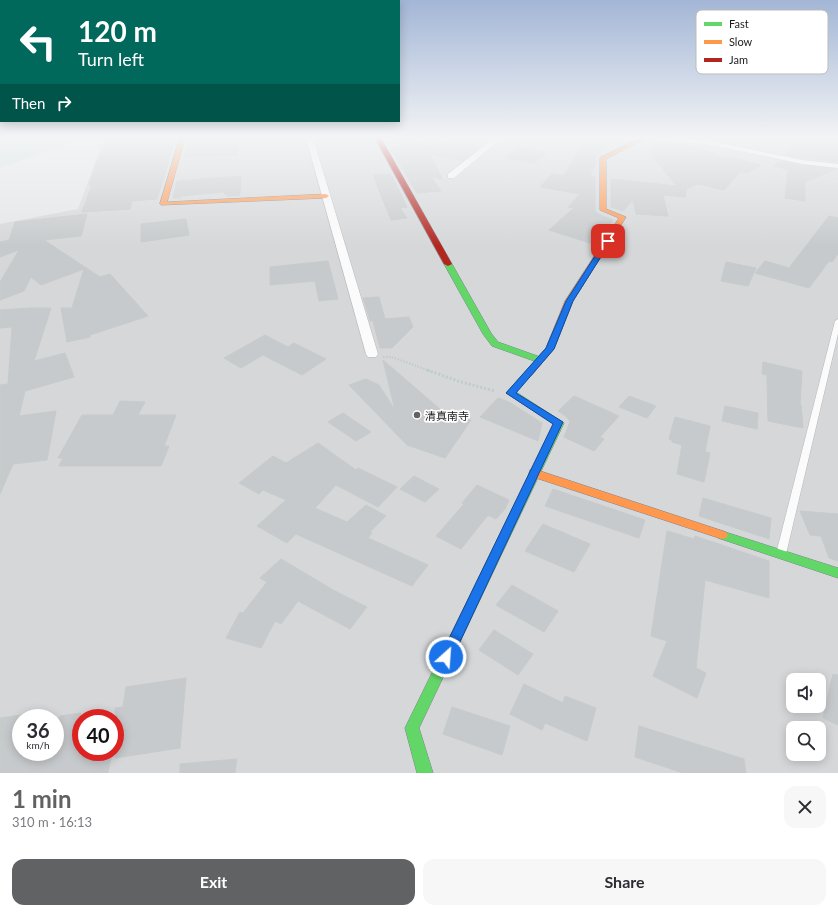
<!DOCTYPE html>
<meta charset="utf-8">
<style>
body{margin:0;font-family:Lato,"Noto Sans SC",sans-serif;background:#f7f7f7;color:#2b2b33;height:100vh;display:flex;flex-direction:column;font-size:15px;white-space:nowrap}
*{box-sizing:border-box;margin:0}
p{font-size:13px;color:#7c7c81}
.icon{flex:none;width:22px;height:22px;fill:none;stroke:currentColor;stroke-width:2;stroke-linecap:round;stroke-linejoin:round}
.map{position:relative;height:773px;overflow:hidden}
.side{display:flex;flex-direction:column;background:#fff;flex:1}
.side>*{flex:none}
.guide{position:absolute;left:0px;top:0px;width:400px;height:122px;box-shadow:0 2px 10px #0003;background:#00695c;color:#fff;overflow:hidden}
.buttons{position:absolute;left:786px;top:673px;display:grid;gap:8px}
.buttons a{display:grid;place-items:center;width:40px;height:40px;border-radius:8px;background:#fff;box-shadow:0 2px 10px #0003;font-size:20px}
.speed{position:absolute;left:12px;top:709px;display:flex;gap:8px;font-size:20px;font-weight:700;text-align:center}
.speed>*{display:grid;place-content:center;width:52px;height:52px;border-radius:50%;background:#fff;box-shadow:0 2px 10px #0003;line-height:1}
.speed small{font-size:10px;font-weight:400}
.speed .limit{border:6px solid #d22;background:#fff;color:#111}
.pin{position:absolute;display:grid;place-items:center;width:34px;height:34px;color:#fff;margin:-17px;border-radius:8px;box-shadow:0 2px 6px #0006}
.me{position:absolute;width:44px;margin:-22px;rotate:26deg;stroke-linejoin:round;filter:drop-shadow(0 0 3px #0008)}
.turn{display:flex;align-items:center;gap:14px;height:84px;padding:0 12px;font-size:18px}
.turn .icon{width:52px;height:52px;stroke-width:2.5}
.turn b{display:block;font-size:28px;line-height:34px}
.then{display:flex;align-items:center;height:38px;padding:0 12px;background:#0003;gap:8px;font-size:15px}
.round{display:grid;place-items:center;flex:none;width:42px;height:42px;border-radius:12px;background:#f7f7f7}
.overview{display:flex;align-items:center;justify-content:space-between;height:68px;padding:0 12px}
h1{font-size:24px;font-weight:700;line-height:30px;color:#616263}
.cta{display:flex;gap:8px;margin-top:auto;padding:8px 12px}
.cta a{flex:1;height:46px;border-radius:12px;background:#616263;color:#fff;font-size:16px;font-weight:700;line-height:46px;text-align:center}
.cta a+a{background:#f7f7f7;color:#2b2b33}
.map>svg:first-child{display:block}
.residential{fill:#d5d7d8;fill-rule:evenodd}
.religious{fill:#d5d6d7}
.military{fill:#d0dfdf}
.building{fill:#c7cacc;stroke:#c6cbcc}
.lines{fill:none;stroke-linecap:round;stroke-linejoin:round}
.lane-casing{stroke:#b7b8b9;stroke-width:1}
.street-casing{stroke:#b7b8b9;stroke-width:1}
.fast-casing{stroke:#7e8292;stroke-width:1}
.slow-casing{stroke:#7e8292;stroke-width:1}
.jam-casing{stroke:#7e8292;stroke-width:1}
.path-far1{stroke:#bfcdca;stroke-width:2;stroke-dasharray:1.5 1.5;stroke-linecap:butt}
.path{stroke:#bfcdca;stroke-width:3;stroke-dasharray:2 2;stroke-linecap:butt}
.lane{fill:#fbfbfc;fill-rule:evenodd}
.street{fill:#fbfbfc;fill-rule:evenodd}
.fast{fill:#63d668;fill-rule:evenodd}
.slow{fill:#ff974d;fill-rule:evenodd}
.jam{fill:#b3261e;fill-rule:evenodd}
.route{fill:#1a73e8;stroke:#114b97}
.poi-dot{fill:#616263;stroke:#fff;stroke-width:1.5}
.labels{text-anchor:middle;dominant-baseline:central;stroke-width:3.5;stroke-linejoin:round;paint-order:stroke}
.poi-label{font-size:11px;fill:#1b1b1b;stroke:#fff;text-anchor:start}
.key{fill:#fff;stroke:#bbb;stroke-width:1}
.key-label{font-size:11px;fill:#1b1b1b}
</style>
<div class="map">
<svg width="838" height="773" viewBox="0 0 838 773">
<rect width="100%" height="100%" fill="#e4e7e9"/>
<path class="residential" d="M104 138H838V773H0V224L78 209ZM793 680H819V706H793ZM21 718H55V752H21ZM81 718H115V752H81ZM793 728H819V754H793Z"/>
<path class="religious" d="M793 161 838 167V200L810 195 808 182 786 177Z"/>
<path class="military" d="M0 138H83L0 168Z"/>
<g class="building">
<path d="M109 138H176L157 199 132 201 130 209 82 212 92 185H89L95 166Z"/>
<path d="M188 138H210V139L239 138 238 155 184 157Z"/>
<path d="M469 138H492L463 161 431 155 442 179 431 177 441 191 417 193 390 147 425 143 427 147Z"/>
<path d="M585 138H605L599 144 605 145 601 153 596 157 595 165 590 176 595 177V211L598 214 613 220 601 232 604 233 596 245 549 230 574 208 568 207 580 194 540 187 552 174 564 176Z"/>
<path d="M816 138H838V162L785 155 799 141 817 142Z"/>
<path d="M660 142 678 143 714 153V156L730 158 732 157 761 165 747 173 740 172 724 190 698 184 686 189 685 197 663 195 668 216 636 214 633 200 623 211 611 207V179L677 186 653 157 651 144H659Z"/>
<path d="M517 147 547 152 535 163 505 158Z"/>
<path d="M779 161 802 165 836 169 805 182V201L785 198 788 170 774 166Z"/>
<path d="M391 174 407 207 400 208 407 218 391 220 373 175Z"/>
<path d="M241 176 240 195 227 196V194H224V192L180 196 181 198H173L177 181Z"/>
<path d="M87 214 81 236 44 240 100 277 110 274 148 316 90 335V337L67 342 61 308H72L84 269 41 285 31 277 24 291 0 300V282L19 250 0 257V242L9 240 15 222Z"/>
<path d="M829 216 838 218V254L832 262 829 261 809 288 755 273 765 261 789 268Z"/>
<path d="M186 219 189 235 141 242V224Z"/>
<path d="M328 261 338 299 319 301 315 281 270 285V267Z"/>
<path d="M726 262 756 268 748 286 721 281Z"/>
<path d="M379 297 385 319 409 317 413 327 392 348H380L373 321H370L366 307 363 298Z"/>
<path d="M30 308H51L34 361 65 353 74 377 25 391 19 416 56 411 47 460 13 464 0 494V385L8 384 12 327 0 328V310Z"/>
<path d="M265 335 288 347 294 343 326 359 302 375 263 355 241 368 224 358Z"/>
<path d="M383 360 441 410 471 420 445 458 407 445 349 385 366 379 379 385 395 410Z"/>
<path d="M763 362 802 371 800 404 801 405 803 428 768 421 767 375 762 374Z"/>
<path d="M574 396 619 416 600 437 604 439 594 451 564 437 570 422 567 417 558 411Z"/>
<path d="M629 396 656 406 647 418 619 407Z"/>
<path d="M498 398 509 402 542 423 538 441 480 417Z"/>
<path d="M120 401 145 402 138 415H176L164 446H169L161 466H59L63 458H58L82 415H113Z"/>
<path d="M725 406 758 413 757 429 722 421Z"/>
<path d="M343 413 371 432 356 441 328 422Z"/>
<path d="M675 417 710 426 705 452 710 453 704 482 677 474 682 445 672 442V440L669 439Z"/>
<path d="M318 443 356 470 358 468 397 487 378 507 336 485 315 508 347 522 366 505 386 516 370 532 372 533 368 538 428 565 412 586 296 534 287 543 257 526 286 500 263 490 259 494 239 483 273 456 286 463Z"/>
<path d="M414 476 439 489 425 502 400 489Z"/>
<path d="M477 485 509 500 505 509 496 519 488 515 461 549 436 536 464 504 462 503Z"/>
<path d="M553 489 645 520 639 538 545 506Z"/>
<path d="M703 498 771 518 769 539 699 516Z"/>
<path d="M800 511 838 514V561L829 558 821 536 810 535Z"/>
<path d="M543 524 590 544 574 572 525 551Z"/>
<path d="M667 531 694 539 695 536 769 561V598L705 580 696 668 706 673 697 698 653 676 667 641 651 636Z"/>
<path d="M281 559 335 591 367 607 350 629 298 601 281 624 275 621 261 648 226 638 240 612 243 613 267 582 260 578Z"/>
<path d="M512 585 558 611 544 632 496 605Z"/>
<path d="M494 630 533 654 518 675 479 650Z"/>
<path d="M833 674 838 675V725L823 718Z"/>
<path d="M186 678 180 748 115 758V708L123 707 126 687Z"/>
<path d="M524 684 563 703 565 696 596 708 587 741 545 723 542 730 510 714Z"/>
<path d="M452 707 510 726 502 755 443 734Z"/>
<path d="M81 713V752H112L108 773H0V718L21 715V752H55V738L60 716Z"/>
<path d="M639 726 744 759 746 773H683L635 757Z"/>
<path d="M237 759 235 773H180V764Z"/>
</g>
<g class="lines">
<g class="lane-casing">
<path id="lane" d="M838 319V334L786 554 784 556 781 558 778 556 776 554 835 321Z"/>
</g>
<g class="street-casing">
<g id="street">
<path d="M306 138H313L378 354 376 357H368L366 354Z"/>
<path d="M494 138H502L454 178H448V174Z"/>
<path d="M653 138 707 140 802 160 838 164V168L802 164 707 144 656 140Z"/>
</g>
</g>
<g class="fast-casing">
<g id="fast">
<path d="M448 262 452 264 491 333 498 342 543 358 544 360 543 362H537L492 346 483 334 444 264Z"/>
<path d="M528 371 532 374 516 392 564 423 419 728 433 773H417L405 728 554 424 506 393 525 372Z"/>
<path d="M722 531 838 568V578L718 538 716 535 718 532Z"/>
</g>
</g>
<g class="slow-casing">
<g id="slow">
<path d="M180 138H185L167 202 326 194 329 196 326 198 161 205 160 204Z"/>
<path d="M640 138H646L606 159V209L626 217 573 301 554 349 531 376H525L524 374 525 372 546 348 565 301 619 218 600 210V158Z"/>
<path d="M534 469 726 532 728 535 726 538 722 539 530 476 529 473 530 470Z"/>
</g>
</g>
<g class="jam-casing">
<path id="jam" d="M375 138H381L452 264 448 266 444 264Z"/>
</g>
<path class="path-far1" d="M383 357H392L430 371"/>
<path class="path" d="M427 370 461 382 495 391"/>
<use href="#lane" class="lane"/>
<use href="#street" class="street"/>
<use href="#fast" class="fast"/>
<use href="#slow" class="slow"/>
<use href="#jam" class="jam"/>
</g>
<linearGradient id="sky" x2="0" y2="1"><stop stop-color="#a3b6d6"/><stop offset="0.56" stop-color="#f3f4f5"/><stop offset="1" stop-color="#f3f4f5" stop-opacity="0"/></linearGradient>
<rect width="838" height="246" fill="url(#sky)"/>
<path class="route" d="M606 239 611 241 573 301 554 349 516 393 563 422 451 661 446 663 442 661 440 657 442 653 553 424 506 393 546 348 566 301Z"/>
<circle class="poi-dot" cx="417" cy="415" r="4"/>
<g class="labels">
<g class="poi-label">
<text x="425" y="415">清真南寺</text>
</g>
</g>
<rect x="696" y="10" width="132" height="64" rx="6" class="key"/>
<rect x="704" y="22" width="18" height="4" fill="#63d668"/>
<rect x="704" y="40" width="18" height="4" fill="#ff974d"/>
<rect x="704" y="58" width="18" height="4" fill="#b3261e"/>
<g class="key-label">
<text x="729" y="28">Fast</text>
<text x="729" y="46">Slow</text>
<text x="729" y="64">Jam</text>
</g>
</svg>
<div class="buttons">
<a><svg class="icon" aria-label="sound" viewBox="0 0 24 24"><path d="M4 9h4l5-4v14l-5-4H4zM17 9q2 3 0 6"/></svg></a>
<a><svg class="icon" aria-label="search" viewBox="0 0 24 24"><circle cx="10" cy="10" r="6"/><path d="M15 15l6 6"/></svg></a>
</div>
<div class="speed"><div>36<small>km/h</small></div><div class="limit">40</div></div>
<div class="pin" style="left:608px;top:241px;background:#d93025"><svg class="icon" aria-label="arrive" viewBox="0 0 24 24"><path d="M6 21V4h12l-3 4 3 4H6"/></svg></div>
<svg class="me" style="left:446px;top:657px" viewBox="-20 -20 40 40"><circle r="17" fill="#1a73e8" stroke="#fff" stroke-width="3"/><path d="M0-11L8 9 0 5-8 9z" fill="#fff"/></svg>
<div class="guide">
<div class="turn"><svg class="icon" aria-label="left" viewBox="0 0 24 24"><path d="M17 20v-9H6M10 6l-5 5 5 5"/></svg><div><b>120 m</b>Turn left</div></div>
<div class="then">Then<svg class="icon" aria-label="right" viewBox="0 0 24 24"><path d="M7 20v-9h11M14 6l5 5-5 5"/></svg></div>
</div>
</div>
<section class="side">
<div class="overview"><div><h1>1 min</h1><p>310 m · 16:13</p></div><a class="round"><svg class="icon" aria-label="close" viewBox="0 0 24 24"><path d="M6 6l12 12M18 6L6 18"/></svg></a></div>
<div class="cta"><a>Exit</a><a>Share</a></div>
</section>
